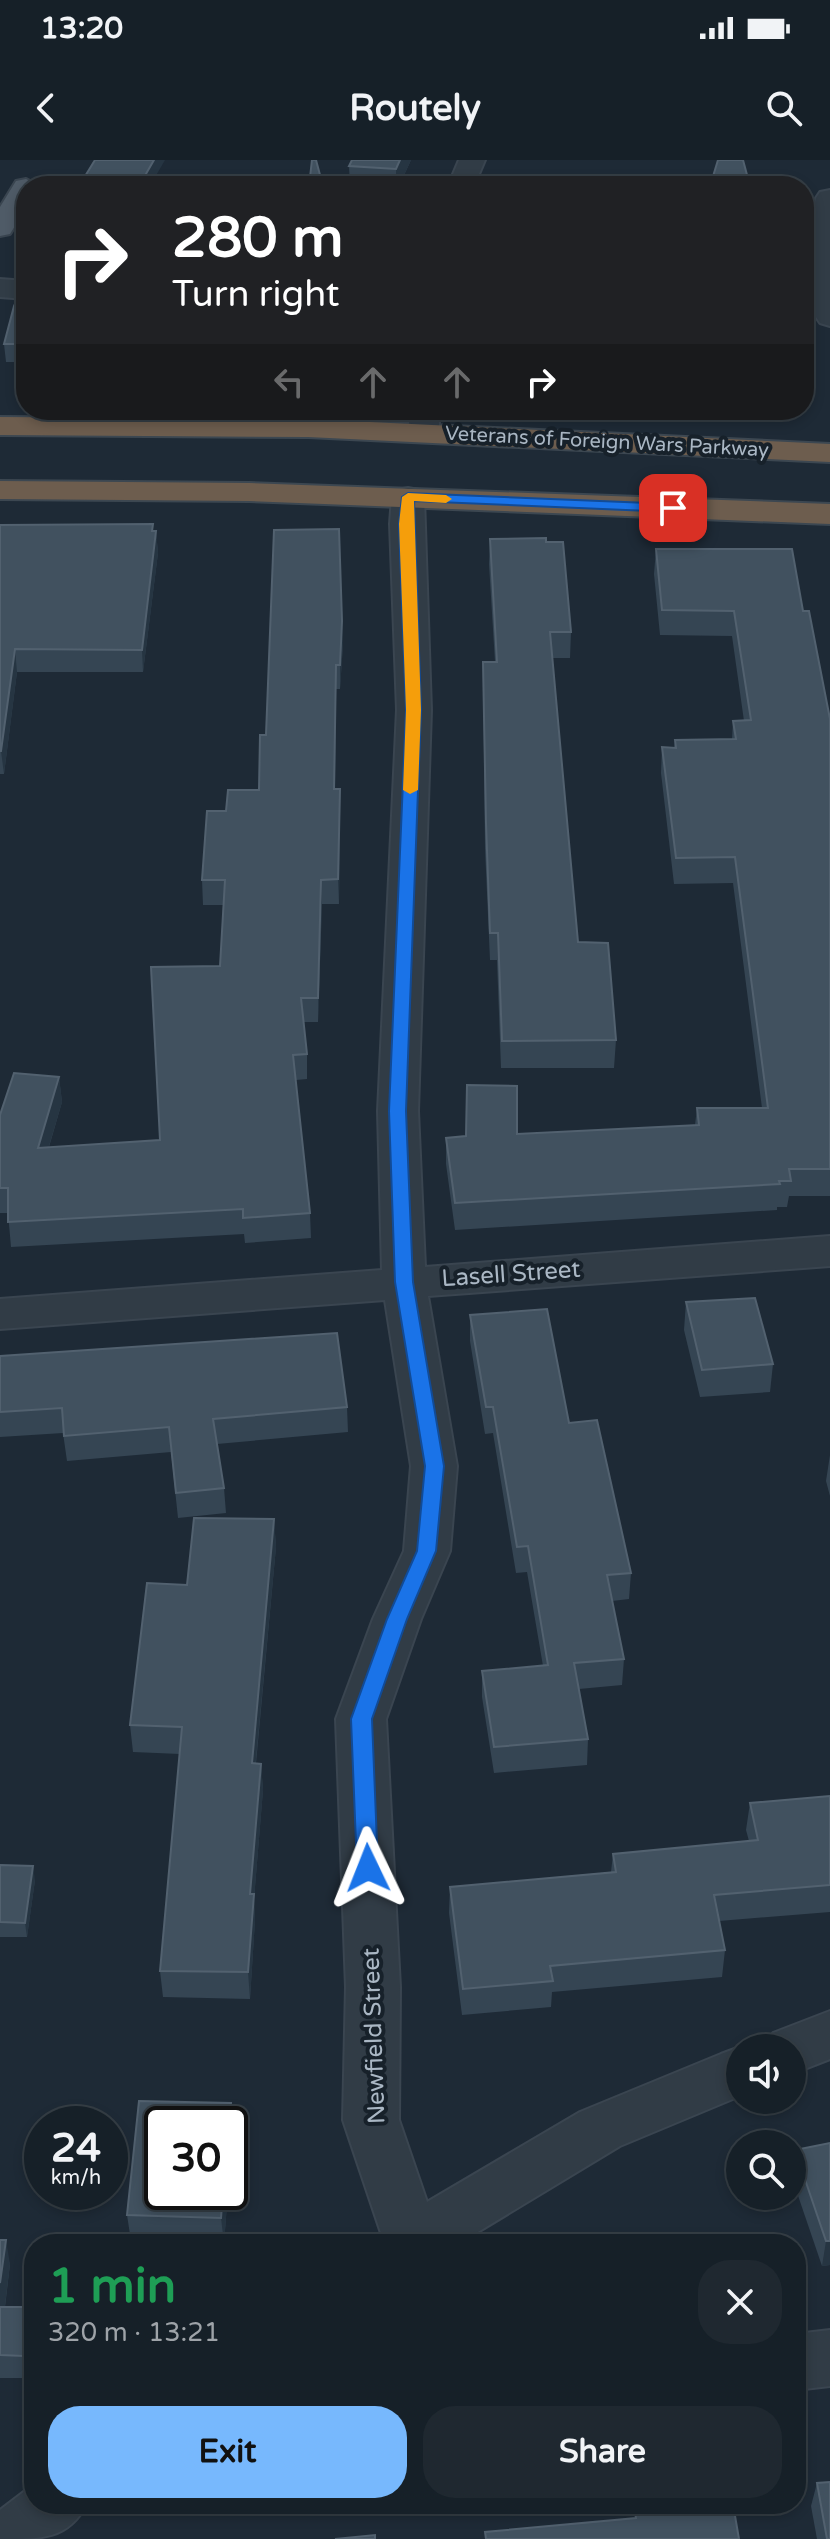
<!DOCTYPE html>
<meta charset="utf-8">
<style>
body{margin:0;font-family:"Varela Round",sans-serif;background:#1f2830;color:#f1f3f6;height:100vh;display:flex;flex-direction:column;font-size:30px;white-space:nowrap}
*{box-sizing:border-box;margin:0}
p{font-size:26px;color:#9ea3a8}
.icon{flex:none;width:44px;height:44px;fill:none;stroke:currentColor;stroke-width:2;stroke-linecap:round;stroke-linejoin:round}
.map{position:relative;flex:1;overflow:hidden}
.details{position:absolute;left:24px;top:2074px;width:782px;height:280px;display:flex;flex-direction:column;background:#162028;border-radius:32px;box-shadow:0 4px 12px #0003,0 0 0 2px #353e45}
.details>*{flex:none}
.banner{position:absolute;left:16px;top:16px;width:798px;height:244px;border-radius:32px;box-shadow:0 4px 12px #0003,0 0 0 2px #353e45;background:#202124;color:#fff;overflow:hidden}
.fabs{position:absolute;left:726px;top:1874px;display:grid;gap:16px}
.fabs a{display:grid;place-items:center;width:80px;height:80px;border-radius:50%;background:#162028;box-shadow:0 4px 12px #0003,0 0 0 2px #353e45;font-size:40px}
.speed{position:absolute;left:24px;top:1946px;display:flex;gap:16px;font-size:40px;font-weight:700;text-align:center}
.speed>*{display:grid;place-content:center;width:104px;height:104px;border-radius:50%;background:#162028;box-shadow:0 4px 12px #0003,0 0 0 2px #353e45;line-height:1}
.speed small{font-size:20px;font-weight:400}
.speed .limit{border:4px solid #111;border-radius:12px;background:#fff;color:#111}
.pin{position:absolute;display:grid;place-items:center;width:68px;height:68px;color:#fff;margin:-34px;border-radius:16px;box-shadow:0 4px 12px #0006}
.me{position:absolute;width:88px;margin:-44px;rotate:358deg;stroke-linejoin:round;filter:drop-shadow(0 0 6px #0008)}
.turn{display:flex;align-items:center;gap:28px;height:168px;padding:0 24px;font-size:36px}
.turn .icon{width:104px;height:104px;stroke-width:2.5}
.turn b{display:block;font-size:56px;line-height:68px}
.lanes{display:flex;align-items:center;height:76px;padding:0 24px;background:#0003;justify-content:center;gap:40px;direction:ltr}
.lanes .off{opacity:.35}
.round{display:grid;place-items:center;flex:none;width:84px;height:84px;border-radius:32px;background:#1f2830}
.headline{display:flex;align-items:center;justify-content:space-between;height:136px;padding:0 24px}
h1{font-size:48px;font-weight:700;line-height:60px;color:#1e9e55}
.cta{display:flex;gap:16px;margin-top:auto;padding:16px 24px}
.cta a{flex:1;height:92px;border-radius:32px;background:#77b8fd;color:#111;font-size:32px;font-weight:700;line-height:92px;text-align:center}
.cta a+a{background:#1f2830;color:#f1f3f6}
.status{display:flex;justify-content:space-between;align-items:center;height:56px;padding:0 40px;background:#162028;direction:ltr}
.status svg{height:22px;fill:currentColor}
header{display:flex;justify-content:space-between;align-items:center;height:104px;padding:0 24px;background:#162028;font-size:36px;font-weight:700}
.map>svg:first-child{display:block}
.lines{fill:none;stroke-linecap:round;stroke-linejoin:round}
.minor-casing{stroke:#3a4550;stroke-width:4}
.major-casing{stroke:#3a4550;stroke-width:4}
.highway-casing{stroke:#3c4751;stroke-width:4}
.minor{fill:#313c46;fill-rule:evenodd}
.major{fill:#4f5b67;fill-rule:evenodd}
.highway{fill:#6d5d4e;fill-rule:evenodd}
.wall{fill:#354553}
.shaded-wall{fill:#263542}
.building{fill:#41515f;stroke:#52616f;stroke-width:2}
.route{fill:#1a73e8;stroke:#114b97;stroke-width:2}
.slow{fill:#f59e0b}
.labels{text-anchor:middle;dominant-baseline:central;stroke-width:8;stroke-linejoin:round;paint-order:stroke}
.far-street-label{font-size:20px;fill:#aab7c4;stroke:#17212a}
.street-label{font-size:24px;fill:#aab7c4;stroke:#17212a}
</style>
<div class="status"><b>13:20</b><svg viewBox="0 0 49 12"><path d="M0 12V9h3v3zM5 12V6h3v6zM10 12V3h3v9zM15 12V0h3v12zM26 1h20v11H26zM47 4h2v5h-2z"/></svg></div>
<header><svg class="icon" aria-label="back" viewBox="0 0 24 24"><path d="M15 5l-7 7 7 7"/></svg>Routely<svg class="icon" aria-label="search" viewBox="0 0 24 24"><circle cx="10" cy="10" r="6"/><path d="M15 15l6 6"/></svg></header>
<div class="map">
<svg width="830" height="2379" viewBox="0 0 830 2379">
<rect width="100%" height="100%" fill="#1e2a36"/>
<g class="lines">
<g class="minor-casing">
<g id="minor">
<path d="M459 0H485L474 26H448Z"/>
<path d="M830 30V166L820 163 816 157 807 86 816 38 820 32Z"/>
<path d="M0 119 26 121V139L0 137Z"/>
<path d="M409 250H439V272L435 278H413L409 272Z"/>
<path d="M408 328 419 330 424 337 431 550 418 951 425 1107 830 1076V1106L428 1136 457 1306 450 1391 421 1459 386 1559 400 1827 399 1960 427 2042 580 1952 721 1894 740 1887 743 1888 740 1936 620 1986 458 2084H378L382 2076 343 1960 346 1827 336 1559 373 1459 404 1391 411 1306 385 1140 0 1169V1139L382 1110 378 951 397 550 390 364 392 337 397 330Z"/>
<path d="M830 1851V1899L792 1914V1888H766L773 1873Z"/>
<path d="M830 2170V2226L796 2230V2174Z"/>
<path d="M34 2324V2344H87C68 2379 43 2379 0 2379V2350Z"/>
</g>
</g>
<g class="major-casing">
<path id="major" d="M26 19 39 26H26V48L10 74 0 76V47L16 21Z"/>
</g>
<g class="highway-casing">
<g id="highway">
<path d="M0 257 308 259 830 284V302L308 277 0 275Z"/>
<path d="M0 321 249 323 830 344V364L249 341 0 339Z"/>
</g>
</g>
<use href="#minor" class="minor"/>
<use href="#major" class="major"/>
<use href="#highway" class="highway"/>
</g>
<g class="wall">
<path d="M352 0H411L399 26H350L349 6Z"/>
<path d="M26 119V233H24L22 214 25 202H6L4 184Z"/>
<path d="M153 364V371H156L158 393 143 512H17L4 614H0V365Z"/>
<path d="M490 379 546 382 571 472 570 498H552L578 782 616 880 614 908H501L497 800H490L485 689 483 502H495L489 404Z"/>
<path d="M656 389 803 451 830 559V1036H789L787 1047H777V1050L455 1070 446 1004V978L695 965 697 948H762L733 723 674 724 661 613 662 587 674 588 675 580 732 579 733 561H744L732 476 660 475 654 414Z"/>
<path d="M343 484 340 529H336L335 629 340 654 339 744H322L318 862H303L307 894V919L296 920 310 1053 311 1078 245 1083 244 1074 11 1087 8 1053H0V955L59 917 62 942 49 987 160 980 220 806 223 745H203L202 720 226 651 259 630 266 575Z"/>
<path d="M686 1142 773 1204 770 1232 700 1237 684 1170Z"/>
<path d="M470 1155 569 1263 631 1413 629 1439 612 1441 624 1499 622 1525 579 1529 588 1579 587 1605 494 1613 482 1537V1511L543 1506 527 1412 516 1413 493 1273 485 1274 470 1181Z"/>
<path d="M0 1196 347 1247 348 1272 217 1284 224 1328 226 1353 178 1358 171 1292 67 1301 63 1273 0 1277Z"/>
<path d="M830 1295V1336L826 1321Z"/>
<path d="M274 1359 276 1387 256 1603 261 1604 263 1630 254 1739 255 1760 250 1839 163 1837 160 1811 180 1594 133 1592 130 1565 187 1425Z"/>
<path d="M830 1636V1752L719 1761 725 1790 722 1817 552 1832 551 1847 462 1855 449 1753 450 1727 611 1712 613 1694 749 1681 746 1670 750 1643Z"/>
<path d="M0 1705 35 1720 27 1777H0Z"/>
<path d="M139 1941 231 1943 233 1969 230 2004V1964H162V2032H228L224 2083 131 2081 127 2055Z"/>
<path d="M830 1983V2105L822 2106 792 2018V2009L795 1990Z"/>
<path d="M0 2080 10 2104 5 2147H30L34 2172 28 2218H0Z"/>
<path d="M817 2323 830 2379H817L811 2346Z"/>
</g>
<g class="shaded-wall">
<path d="M154 0H165L150 26H139Z"/>
<path d="M400 0H411L399 26H396V9Z"/>
<path d="M156 371 158 393 143 512 142 490Z"/>
<path d="M342 461 343 484 340 529V505Z"/>
<path d="M15 489 17 512 4 614 1 591Z"/>
<path d="M336 505V529L335 654 334 629Z"/>
<path d="M340 629V654L339 744 338 719Z"/>
<path d="M321 720 322 744 318 862V838Z"/>
<path d="M59 917 62 942 41 1013 38 988Z"/>
<path d="M274 1359 276 1387 253 1630 252 1603Z"/>
<path d="M261 1604 263 1630 254 1739 255 1760 250 1839 248 1812 250 1734Z"/>
<path d="M33 1706 35 1720 27 1777 25 1763Z"/>
<path d="M231 1943 233 1969 230 2004 229 1964Z"/>
<path d="M223 2032H228L224 2083 221 2058Z"/>
<path d="M6 2080 10 2104 2 2170 0 2162V2123Z"/>
<path d="M826 2081H830V2105L822 2106Z"/>
<path d="M30 2147 34 2172 28 2218 24 2196Z"/>
</g>
<g class="building">
<path d="M95 0H154L139 26H79Z"/>
<path d="M312 0H316L323 26H309Z"/>
<path d="M352 0H400L396 9 349 6Z"/>
<path d="M718 0H743L750 26H683L682 24 711 23Z"/>
<path d="M26 119V184H4L14 146Z"/>
<path d="M26 198V214H22Z"/>
<path d="M153 364 152 371H156L142 490 15 489 1 591H0V365Z"/>
<path d="M339 369 342 461 340 505H336L334 629H340L338 719 321 720 318 838H301L307 894 293 895 310 1053 243 1058V1049L8 1062V1028H0V955L14 913 59 917 38 988 160 980 151 807 220 806 225 720H202L207 651H226L228 630H259L260 575H266L274 370Z"/>
<path d="M546 378V382H563L571 472H550L578 782 608 783 616 880 502 881 498 773H490L486 663 483 502H497L490 379Z"/>
<path d="M656 389H792L803 451H809L830 559V1009H789L791 1021H779L780 1024 455 1043 446 978 466 976 467 925 517 926V974L699 965 697 948H768L735 697 676 698 662 587 676 588 675 580 736 579 733 561 751 560 734 451 662 450Z"/>
<path d="M755 1138 773 1204 702 1210 686 1142Z"/>
<path d="M547 1149 569 1263 597 1260 631 1413 607 1415 624 1499 574 1503 588 1579 494 1587 482 1511 548 1505 528 1386 517 1387 493 1247H486L470 1155Z"/>
<path d="M337 1173 347 1247 213 1259 224 1328 176 1333 169 1267 64 1276 62 1248 0 1252V1196Z"/>
<path d="M194 1358 274 1359 252 1603 261 1604 250 1734H254L248 1812 160 1811 182 1567 130 1565 147 1423 187 1425Z"/>
<path d="M830 1636V1725L714 1735 725 1790 550 1806 553 1821 463 1829 450 1727 616 1712 613 1694 758 1680 750 1643Z"/>
<path d="M0 1705 33 1706 25 1763 0 1762Z"/>
<path d="M139 1941 231 1943 229 1964H162V2032H223L221 2058 127 2055Z"/>
<path d="M830 1983V2081H826L795 1990Z"/>
<path d="M0 2080H6L0 2123Z"/>
<path d="M0 2147H30L24 2196 0 2195Z"/>
<path d="M830 2322V2379H827L817 2323Z"/>
<path d="M679 2344H733L739 2379H486L485 2372 636 2358 634 2348Z"/>
<path d="M375 2375V2379H335Z"/>
</g>
<path class="route" d="M408 333 673 344 680 348 673 352 414 341 421 550 406 951 413 1122 444 1306 436 1391 407 1459 372 1559 378 1708 375 1714H360L357 1708 351 1559 387 1459 417 1391 425 1306 395 1122 389 951 406 550 399 364 402 337Z"/>
<path class="slow" d="M408 333 446 335 452 339 446 343 414 341 421 550 418 630 410 634 403 630 406 550 399 364 402 337Z"/>
<g class="labels">
<g class="far-street-label">
<text transform="translate(607 282) rotate(3)">Veterans of Foreign Wars Parkway</text>
</g>
<g class="street-label">
<text transform="translate(511 1114) rotate(-4)">Lasell Street</text>
<text transform="translate(374 1876) rotate(-92)">Newfield Street</text>
</g>
</g>
</svg>
<div class="fabs">
<a><svg class="icon" aria-label="sound" viewBox="0 0 24 24"><path d="M4 9h4l5-4v14l-5-4H4zM17 9q2 3 0 6"/></svg></a>
<a><svg class="icon" aria-label="search" viewBox="0 0 24 24"><circle cx="10" cy="10" r="6"/><path d="M15 15l6 6"/></svg></a>
</div>
<div class="speed"><div>24<small>km/h</small></div><div class="limit">30</div></div>
<div class="pin" style="left:673px;top:348px;background:#d93025"><svg class="icon" aria-label="arrive" viewBox="0 0 24 24"><path d="M6 21V4h12l-3 4 3 4H6"/></svg></div>
<svg class="me" style="left:368px;top:1708px" viewBox="-20 -20 40 40"><path d="M0-17L14 15 0 8-14 15z" fill="#1a73e8" stroke="#fff" stroke-width="4"/></svg>
<div class="banner">
<div class="turn"><svg class="icon" aria-label="right" viewBox="0 0 24 24"><path d="M7 20v-9h11M14 6l5 5-5 5"/></svg><div><b>280 m</b>Turn right</div></div>
<div class="lanes"><svg class="icon off" aria-label="left" viewBox="0 0 24 24"><path d="M17 20v-9H6M10 6l-5 5 5 5"/></svg><svg class="icon off" aria-label="ahead" viewBox="0 0 24 24"><path d="M12 20V5M6 11l6-6 6 6"/></svg><svg class="icon off" aria-label="ahead" viewBox="0 0 24 24"><path d="M12 20V5M6 11l6-6 6 6"/></svg><svg class="icon" aria-label="right" viewBox="0 0 24 24"><path d="M7 20v-9h11M14 6l5 5-5 5"/></svg></div>
</div>
<section class="details">
<div class="headline"><div><h1>1 min</h1><p>320 m · 13:21</p></div><a class="round"><svg class="icon" aria-label="close" viewBox="0 0 24 24"><path d="M6 6l12 12M18 6L6 18"/></svg></a></div>
<div class="cta"><a>Exit</a><a>Share</a></div>
</section>
</div>
